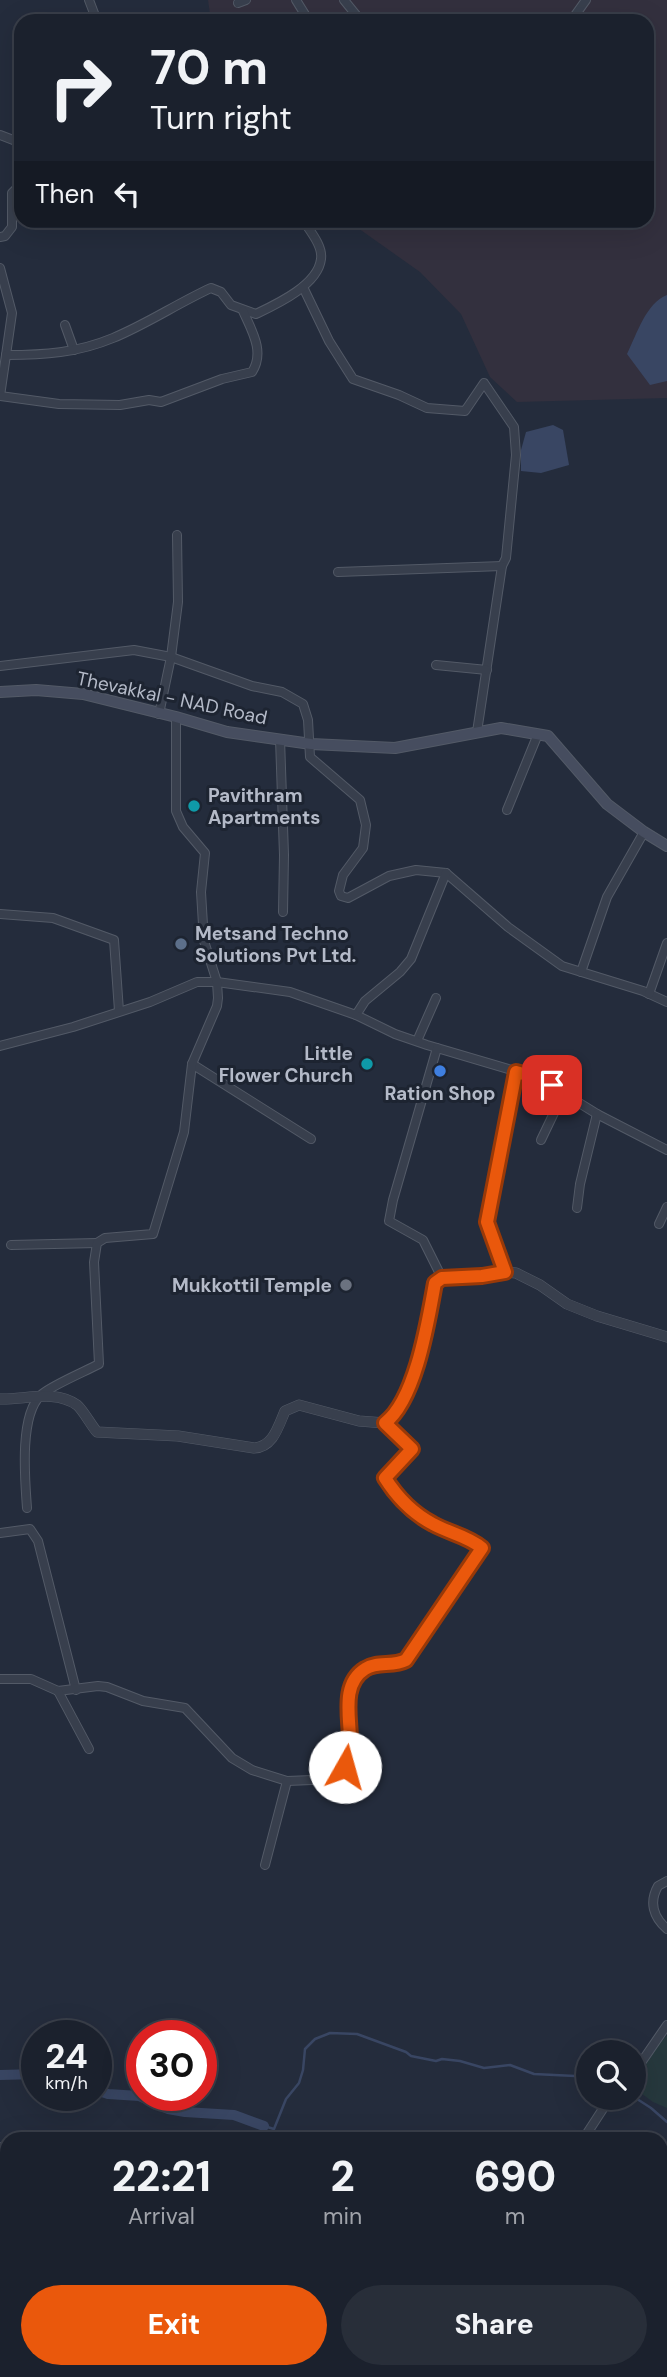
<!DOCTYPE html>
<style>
body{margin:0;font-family:"DM Sans",sans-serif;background:#282e39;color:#f1f3f6;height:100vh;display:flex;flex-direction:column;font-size:26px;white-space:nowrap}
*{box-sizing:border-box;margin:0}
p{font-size:23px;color:#a0a3aa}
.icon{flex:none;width:38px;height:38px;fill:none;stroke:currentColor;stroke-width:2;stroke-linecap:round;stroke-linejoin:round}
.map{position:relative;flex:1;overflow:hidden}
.panel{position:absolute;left:0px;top:2132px;width:668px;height:247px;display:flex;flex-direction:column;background:#1b212d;border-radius:21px 21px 0 0;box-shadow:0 7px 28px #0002,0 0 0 2px #393e49}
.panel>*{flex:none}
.hud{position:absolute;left:14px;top:14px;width:640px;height:214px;border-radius:21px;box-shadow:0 7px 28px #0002,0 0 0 2px #393e49;background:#1b212d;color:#f1f3f6;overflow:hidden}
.tools{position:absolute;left:576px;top:2040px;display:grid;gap:14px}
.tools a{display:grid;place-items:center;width:70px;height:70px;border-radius:50%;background:#1b212d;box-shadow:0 7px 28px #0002,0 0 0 2px #393e49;font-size:35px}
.speed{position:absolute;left:21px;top:2020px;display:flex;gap:14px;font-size:35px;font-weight:700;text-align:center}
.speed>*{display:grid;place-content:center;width:91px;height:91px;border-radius:50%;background:#1b212d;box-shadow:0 7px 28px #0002,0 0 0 2px #393e49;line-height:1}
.speed small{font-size:18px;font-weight:400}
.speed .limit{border:10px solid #d22;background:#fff;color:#111}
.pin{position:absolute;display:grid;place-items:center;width:60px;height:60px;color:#fff;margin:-30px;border-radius:14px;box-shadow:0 4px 10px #0006}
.me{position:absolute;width:77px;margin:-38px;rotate:7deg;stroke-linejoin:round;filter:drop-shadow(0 0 5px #0008)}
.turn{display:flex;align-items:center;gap:24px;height:147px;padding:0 21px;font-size:32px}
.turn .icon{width:91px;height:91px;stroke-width:2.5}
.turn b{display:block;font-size:49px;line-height:60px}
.then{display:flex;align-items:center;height:66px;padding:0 21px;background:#0003;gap:14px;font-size:26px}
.eta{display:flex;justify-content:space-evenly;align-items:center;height:119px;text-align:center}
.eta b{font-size:42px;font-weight:800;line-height:49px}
.action{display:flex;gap:14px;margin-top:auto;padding:14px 21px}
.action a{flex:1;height:80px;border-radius:42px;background:#ea580c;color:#fff;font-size:28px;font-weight:800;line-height:80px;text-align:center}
.action a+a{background:#282e39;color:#f1f3f6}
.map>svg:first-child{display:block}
.medical{fill:#33303e}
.green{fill:#26383d}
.water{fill:#394663}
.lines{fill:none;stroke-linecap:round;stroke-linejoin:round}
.stream{stroke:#394663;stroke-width:2.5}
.canal{stroke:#394663;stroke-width:10}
.minor-casing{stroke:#535a67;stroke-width:10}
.tertiary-casing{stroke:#535a67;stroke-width:11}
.secondary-casing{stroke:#535a67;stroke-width:12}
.minor{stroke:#383f4d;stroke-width:8}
.tertiary{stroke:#383f4d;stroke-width:10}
.secondary{stroke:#464d5f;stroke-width:10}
.route-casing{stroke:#983908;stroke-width:18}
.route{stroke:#ea580c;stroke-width:12}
.culture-dot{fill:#0f9aa8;stroke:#1d2431;stroke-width:2.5}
.service-dot{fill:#5c6f8a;stroke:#1d2431;stroke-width:2.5}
.shop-dot{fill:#3f7fe0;stroke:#1d2431;stroke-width:2.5}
.worship-dot{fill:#6b7280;stroke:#1d2431;stroke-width:2.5}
.labels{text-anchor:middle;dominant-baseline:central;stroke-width:6;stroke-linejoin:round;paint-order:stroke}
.street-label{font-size:19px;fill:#b4bac8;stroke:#1d2431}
.poi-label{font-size:19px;font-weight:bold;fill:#b4bac8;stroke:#1d2431;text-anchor:start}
</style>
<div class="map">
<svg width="667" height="2377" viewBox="0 0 667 2377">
<rect width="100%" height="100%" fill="#242c3c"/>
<path class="medical" d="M208 0H667V398L517 402 490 377 461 314 420 272 348 221 648 220V21H211Z"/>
<path class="green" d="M667 2035V2108L653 2102 634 2088 652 2053Z"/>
<g class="water">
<path d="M667 295V381L650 385 627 354C637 334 646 303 667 295Z"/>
<path d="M553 425 563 430 569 465 541 473 521 471V450L526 432Z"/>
</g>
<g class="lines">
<g class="stream">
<path d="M634 2097 651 2108 667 2122"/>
<path d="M264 2126 274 2129 286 2099 299 2083 303 2070 305 2049 315 2039 330 2033 357 2034 406 2052 411 2056 436 2061 442 2059 460 2061 484 2068 510 2065 534 2074 575 2076 588 2080"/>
</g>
<g class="canal">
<path d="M0 2075 37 2074"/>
<path d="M96 2090 108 2094 139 2096 168 2109 185 2112 234 2115 264 2126"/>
</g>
<g class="minor-casing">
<g id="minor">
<path d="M89 0 97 21"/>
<path d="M296 0 309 21"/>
<path d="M344 0 361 21"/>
<path d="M238 3 246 0"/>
<path d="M571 21 586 0"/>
<path d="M0 135 21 143"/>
<path d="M0 237 5 236 12 227V193L18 187 21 179"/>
<path d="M0 268 12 313 6 355"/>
<path d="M303 287 329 341 353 379 399 395 427 408 465 411 484 383 514 427 516 455 506 558 502 566 477 732"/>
<path d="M65 325 74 350"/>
<path d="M0 396 6 355C44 355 77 353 113 338 147 324 178 303 211 288L221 292 231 305 256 314C277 304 318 285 321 259 323 246 310 231 303 220"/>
<path d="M0 396 59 404 120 405 149 400 161 402 222 379 252 372C265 352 252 331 243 311"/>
<path d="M338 572 502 566"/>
<path d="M436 665 487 670"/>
<path d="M0 666 134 650 171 657 252 686 282 692 303 704 308 720 310 757 360 800 366 825 363 848 343 875 339 891 341 896 348 898 389 876 416 870 446 873 508 927 562 966 643 991 667 1002"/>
<path d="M159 714 171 657 178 602 177 535"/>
<path d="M280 739 284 855 283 912"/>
<path d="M507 810 538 734"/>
<path d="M0 914 53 918 114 940 119 1011"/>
<path d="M581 972 607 897 644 832"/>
<path d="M649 994 667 943"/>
<path d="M356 1015 365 1001 400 972 411 959 446 873"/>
<path d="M417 1041 436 998"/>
<path d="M0 1046 73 1027 150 1002 197 982H217L290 992 356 1015 395 1034 427 1045 539 1078 597 1114 667 1150"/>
<path d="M437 1048 393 1200 389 1221 423 1240 442 1278"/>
<path d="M192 1064 311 1139"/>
<path d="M541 1140 564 1092"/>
<path d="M577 1208 580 1184 597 1114"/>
<path d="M659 1224 667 1207"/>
<path d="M11 1245 97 1243"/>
<path d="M505 1272 487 1222 516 1072"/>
<path d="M27 1508C25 1480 19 1415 41 1395 50 1386 86 1371 99 1364L94 1262 97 1243 105 1238 153 1234 184 1132 192 1064 217 1006 218 998 217 982 204 941 201 892 205 853 183 827 176 811V717"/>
<path d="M0 1533 30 1529 38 1541 76 1690"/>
<path d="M0 1679H31L58 1691 98 1686 107 1687 143 1701 185 1708 232 1758 252 1770 287 1781 337 1779C366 1750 328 1695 364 1670 376 1661 393 1667 406 1660L483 1548C468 1537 449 1533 433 1524 412 1513 397 1497 385 1478L412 1449 385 1423"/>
<path d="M58 1691 89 1749"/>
<path d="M265 1865 287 1781"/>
<path d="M667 1881 658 1886C649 1902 653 1917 667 1929"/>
<path d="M634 2073 667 2025"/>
<path d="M584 2138 610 2098"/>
<path d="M0 2147 7 2150"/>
<path d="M0 2223H7"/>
<path d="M0 2364 7 2341"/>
<path d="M143 2377 145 2371"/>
<path d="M374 2377 375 2371"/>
<path d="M559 2377 560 2371"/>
</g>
</g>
<g class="tertiary-casing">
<path id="tertiary" d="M0 1399C24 1400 55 1389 77 1405 83 1410 91 1425 97 1432L178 1436 254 1448C273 1447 278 1427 285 1411L299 1405 359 1421 385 1423C416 1398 428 1321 435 1283L442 1278 482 1276 505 1272 516 1273 540 1285 567 1304 597 1316 667 1337"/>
</g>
<g class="secondary-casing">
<path id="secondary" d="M0 692 36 690 83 694 176 717 227 732 311 744 395 748 501 728 548 736 607 804 644 832 667 846"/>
</g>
<use href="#minor" class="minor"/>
<use href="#tertiary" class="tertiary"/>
<use href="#secondary" class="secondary"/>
</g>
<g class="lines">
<g class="route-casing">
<path id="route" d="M345 1767C348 1758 350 1749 350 1740 350 1717 341 1684 365 1669 377 1661 393 1667 406 1660L482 1548C468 1536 449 1533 433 1524 412 1513 397 1497 385 1478L412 1449 385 1423C416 1399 428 1321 435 1283L442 1278 482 1276 505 1272 487 1222 516 1072 539 1078 552 1085"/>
</g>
<use href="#route" class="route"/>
</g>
<g class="culture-dot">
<circle cx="194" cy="806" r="7"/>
<circle cx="367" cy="1064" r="7"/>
</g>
<circle class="service-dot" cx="181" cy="944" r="7"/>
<circle class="shop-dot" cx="440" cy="1071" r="7"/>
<circle class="worship-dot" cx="346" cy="1285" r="7"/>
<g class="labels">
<g class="street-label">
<text transform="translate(172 698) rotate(12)">Thevakkal - NAD Road</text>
</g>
<g class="poi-label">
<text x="208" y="795">Pavithram<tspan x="208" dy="22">Apartments</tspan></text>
<text x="195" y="933">Metsand Techno<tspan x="195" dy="22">Solutions Pvt Ltd.</tspan></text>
<text x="353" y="1053" text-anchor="end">Little<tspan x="353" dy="22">Flower Church</tspan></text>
<text x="440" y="1093" text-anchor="middle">Ration Shop</text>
<text x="332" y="1285" text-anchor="end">Mukkottil Temple</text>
</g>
</g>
</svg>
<div class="tools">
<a><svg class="icon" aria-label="search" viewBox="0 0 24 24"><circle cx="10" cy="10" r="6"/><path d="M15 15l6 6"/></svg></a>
</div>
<div class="speed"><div>24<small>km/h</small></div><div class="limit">30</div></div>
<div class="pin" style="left:552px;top:1085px;background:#d93025"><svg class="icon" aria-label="arrive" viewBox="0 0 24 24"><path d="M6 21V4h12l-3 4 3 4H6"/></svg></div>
<svg class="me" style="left:345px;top:1767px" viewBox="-20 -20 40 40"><circle r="19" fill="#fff"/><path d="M0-13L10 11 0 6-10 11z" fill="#ea580c"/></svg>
<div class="hud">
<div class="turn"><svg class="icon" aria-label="right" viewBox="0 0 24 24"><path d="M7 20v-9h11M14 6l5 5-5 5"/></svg><div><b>70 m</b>Turn right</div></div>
<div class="then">Then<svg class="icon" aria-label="left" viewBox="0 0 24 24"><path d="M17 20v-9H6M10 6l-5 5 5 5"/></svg></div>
</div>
<section class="panel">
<div class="eta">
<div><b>22:21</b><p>Arrival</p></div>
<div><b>2</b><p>min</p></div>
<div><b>690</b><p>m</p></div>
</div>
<div class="action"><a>Exit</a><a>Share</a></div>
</section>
</div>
